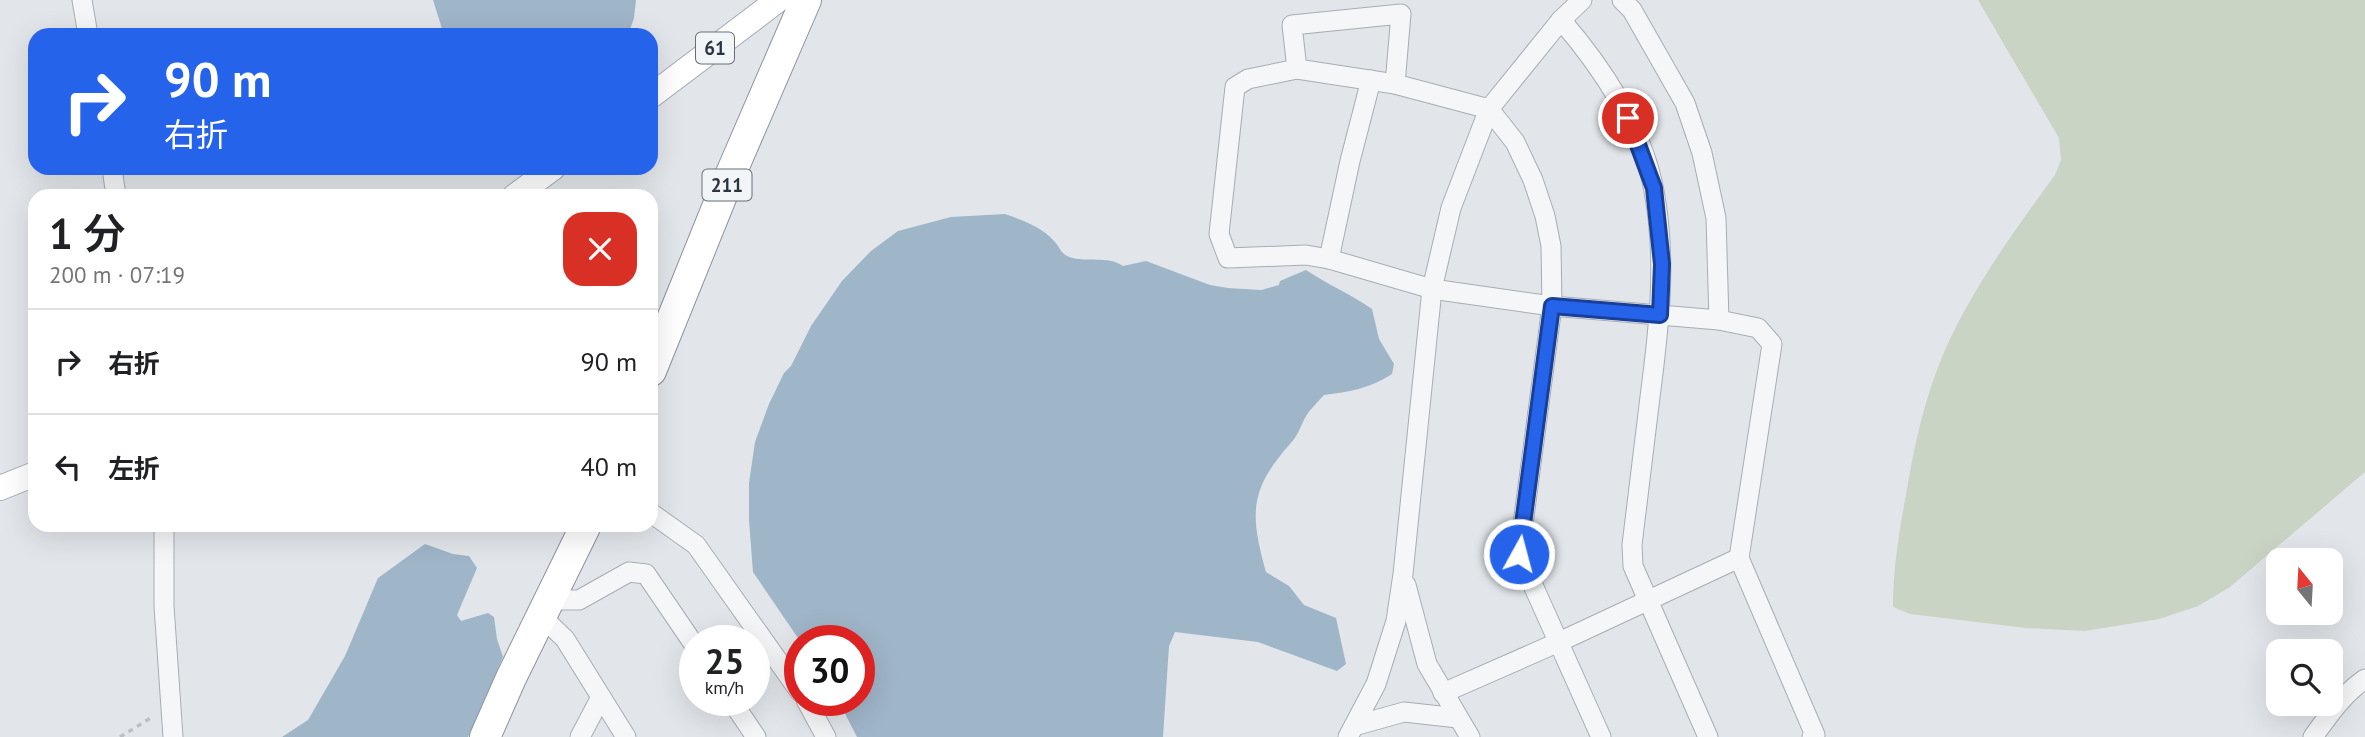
<!DOCTYPE html>
<html lang="ja">
<meta charset="utf-8">
<style>
body{margin:0;font-family:"PT Sans","Noto Sans JP",sans-serif;background:#f6f6f6;color:#202124;height:100vh;display:flex;flex-direction:column;font-size:26px;white-space:nowrap}
*{box-sizing:border-box;margin:0}
p{font-size:23px;color:#757577}
.icon{flex:none;width:38px;height:38px;fill:none;stroke:currentColor;stroke-width:2;stroke-linecap:round;stroke-linejoin:round}
.map{position:relative;flex:1;overflow:hidden}
.drawer{position:absolute;left:28px;top:189px;width:630px;height:343px;display:flex;flex-direction:column;background:#fff;border-radius:21px;box-shadow:0 7px 28px #0002}
.drawer>*{flex:none}
.hud{position:absolute;left:28px;top:28px;width:630px;height:147px;border-radius:21px;box-shadow:0 7px 28px #0002;background:#2563eb;color:#fff;overflow:hidden}
.needle{width:46px;rotate:342deg}
.controls{position:absolute;left:2266px;top:548px;display:grid;gap:14px}
.controls a{display:grid;place-items:center;width:77px;height:77px;border-radius:14px;background:#fff;box-shadow:0 7px 28px #0002;font-size:35px}
.speed{position:absolute;left:679px;top:625px;display:flex;gap:14px;font-size:35px;font-weight:700;text-align:center}
.speed>*{display:grid;place-content:center;width:91px;height:91px;border-radius:50%;background:#fff;box-shadow:0 7px 28px #0002;line-height:1}
.speed small{font-size:18px;font-weight:400}
.speed .limit{border:10px solid #d22;background:#fff;color:#111}
.pin{position:absolute;display:grid;place-items:center;width:60px;height:60px;color:#fff;margin:-30px;border:4px solid #fff;border-radius:50%;box-shadow:0 2px 7px #0007}
.me{position:absolute;width:77px;margin:-38px;rotate:7deg;stroke-linejoin:round;filter:drop-shadow(0 0 5px #0008)}
.turn{display:flex;align-items:center;gap:24px;height:147px;padding:0 21px;font-size:32px}
.turn .icon{width:91px;height:91px;stroke-width:2.5}
.turn b{display:block;font-size:49px;line-height:60px}
.round{display:grid;place-items:center;flex:none;width:74px;height:74px;border-radius:21px;background:#f6f6f6}
.head{display:flex;align-items:center;justify-content:space-between;height:119px;padding:0 21px}
h1{font-size:42px;font-weight:600;line-height:52px}
ul{padding:0;list-style:none}
li{display:flex;align-items:center;gap:21px;height:105px;padding:0 21px;border-top:2px solid #e0e0e0}
li div{flex:1}
li b{display:block;font-size:26px}
li em{font-style:normal}
.map>svg:first-child{display:block}
.green{fill:#c9d4c4}
.water{fill:#9fb5c8}
.lines{fill:none;stroke-linecap:round;stroke-linejoin:round}
.minor-casing{stroke:#a7adb4;stroke-width:21}
.major-casing{stroke:#a2abb5;stroke-width:26}
.highway-casing{stroke:#8a94a0;stroke-width:32}
.path{stroke:#bcc0c5;stroke-width:3.5;stroke-dasharray:5 5;stroke-linecap:butt}
.minor{stroke:#f5f6f8;stroke-width:19}
.major{stroke:#fff;stroke-width:24}
.highway{stroke:#fff;stroke-width:30}
.route-casing{stroke:#184099;stroke-width:18}
.route{stroke:#2563eb;stroke-width:12}
.labels{text-anchor:middle;dominant-baseline:central;stroke-width:5;stroke-linejoin:round;paint-order:stroke}
.shield{fill:#f2f5f7;stroke:#676e78;stroke-width:2}
.shield-label{font-size:19px;font-weight:bold;fill:#2b3441}
</style>
<div class="map">
<svg width="2365" height="737" viewBox="0 0 2365 737">
<rect width="100%" height="100%" fill="#e2e6ea"/>
<path class="green" d="M1978 0H2365V472L2230 587 2198 606 2159 619 2085 631 2026 628 1910 614 1893 607C1893 569 1899 532 1906 495 1915 441 1927 387 1951 337 1979 279 2017 227 2055 175L2061 160 2059 138Z"/>
<g class="water">
<path d="M433 0H636L634 18 628 35H444Z"/>
<path d="M1005 214C1022 220 1042 227 1054 241 1060 247 1060 253 1069 257 1087 263 1107 255 1123 266L1146 261 1210 285 1228 288 1261 290 1279 285 1280 281 1306 270C1328 285 1351 294 1372 309L1379 339 1394 364 1392 374C1371 388 1349 392 1324 395 1318 402 1311 408 1306 416 1301 425 1298 436 1290 444 1249 490 1250 514 1266 572L1289 586 1304 605 1336 618 1346 664 1337 671 1258 642 1175 632 1169 646 1163 737H857L838 700H859V640L800 641 753 572 749 520V483L755 442 769 404 784 373 791 366 811 326 842 281 871 251 898 231 951 217Z"/>
<path d="M425 544 453 554 469 556 477 568 457 615 461 621 488 613 494 617 497 639 503 657 468 737H282L308 720 345 656 378 578Z"/>
</g>
<g class="lines">
<g class="minor-casing">
<g id="minor">
<path d="M82 0 88 35"/>
<path d="M1622 0 1632 10 1685 103 1702 153 1716 218 1719 320"/>
<path d="M1561 20C1602 67 1643 129 1654 191 1667 260 1659 328 1650 397 1644 446 1638 495 1632 545L1633 566 1708 737"/>
<path d="M1297 69 1292 25 1401 14 1395 84"/>
<path d="M112 168 116 196"/>
<path d="M1329 259 1350 161 1371 80"/>
<path d="M651 513 696 545 800 692"/>
<path d="M164 525V606L173 737"/>
<path d="M1406 585 1427 664 1470 737"/>
<path d="M548 600H579L629 572 646 574 695 646"/>
<path d="M540 615 565 639 626 737"/>
<path d="M1443 693 1559 642 1739 558"/>
<path d="M731 700 756 737"/>
<path d="M806 700 826 737"/>
<path d="M1354 726 1404 712 1458 718"/>
<path d="M580 737 601 697"/>
<path d="M1348 737 1376 684 1396 621 1403 574 1432 289 1451 208 1489 109 1561 20 1582 0"/>
<path d="M1601 737 1519 554 1552 306 1551 246 1545 216 1533 180 1515 142 1489 109 1395 84 1297 69 1248 79 1235 87 1219 234 1228 258 1306 255 1329 259 1432 289 1552 306 1719 320 1758 328 1772 344 1739 558 1815 735 1812 737"/>
<path d="M2313 737C2328 716 2343 694 2365 679"/>
</g>
</g>
<g class="major-casing">
<g id="major">
<path d="M651 96 778 0"/>
<path d="M515 196 553 168"/>
<path d="M0 488 35 474"/>
</g>
</g>
<g class="highway-casing">
<g id="highway">
<path d="M651 371 729 178 806 0"/>
<path d="M485 737 511 678 586 525"/>
</g>
</g>
<path class="path" d="M120 737 154 716"/>
<use href="#minor" class="minor"/>
<use href="#major" class="major"/>
<use href="#highway" class="highway"/>
</g>
<g class="lines">
<g class="route-casing">
<path id="route" d="M1519 554 1552 306 1660 315 1662 264 1654 188 1628 118"/>
</g>
<use href="#route" class="route"/>
</g>
<g class="labels">
<g class="shield">
<rect x="696" y="32.5" width="38" height="31" rx="5"/>
<rect x="702.5" y="169.5" width="49" height="31" rx="5"/>
</g>
<g class="shield-label">
<text x="715" y="48">61</text>
<text x="727" y="185">211</text>
</g>
</g>
</svg>
<div class="controls">
<a><svg class="needle" viewBox="-14 -14 28 28"><path d="M0-13l5 13h-10z" fill="#e53935"/><path d="M0 13l5-13h-10z" fill="#757577"/></svg></a>
<a><svg class="icon" aria-label="search" viewBox="0 0 24 24"><circle cx="10" cy="10" r="6"/><path d="M15 15l6 6"/></svg></a>
</div>
<div class="speed"><div>25<small>km/h</small></div><div class="limit">30</div></div>
<div class="pin" style="left:1628px;top:118px;background:#d93025"><svg class="icon" aria-label="arrive" viewBox="0 0 24 24"><path d="M6 21V4h12l-3 4 3 4H6"/></svg></div>
<svg class="me" style="left:1519px;top:554px" viewBox="-20 -20 40 40"><circle r="17" fill="#2563eb" stroke="#fff" stroke-width="3"/><path d="M0-11L8 9 0 5-8 9z" fill="#fff"/></svg>
<div class="hud">
<div class="turn"><svg class="icon" aria-label="right" viewBox="0 0 24 24"><path d="M7 20v-9h11M14 6l5 5-5 5"/></svg><div><b>90 m</b>右折</div></div>
</div>
<section class="drawer">
<div class="head"><div><h1>1 分</h1><p>200 m · 07:19</p></div><a class="round" style="background:#d93025;color:#fff"><svg class="icon" aria-label="close" viewBox="0 0 24 24"><path d="M6 6l12 12M18 6L6 18"/></svg></a></div>
<ul>
<li><svg class="icon" aria-label="right" viewBox="0 0 24 24"><path d="M7 20v-9h11M14 6l5 5-5 5"/></svg><div><b>右折</b></div><em>90 m</em></li>
<li><svg class="icon" aria-label="left" viewBox="0 0 24 24"><path d="M17 20v-9H6M10 6l-5 5 5 5"/></svg><div><b>左折</b></div><em>40 m</em></li>
</ul>
</section>
</div>
